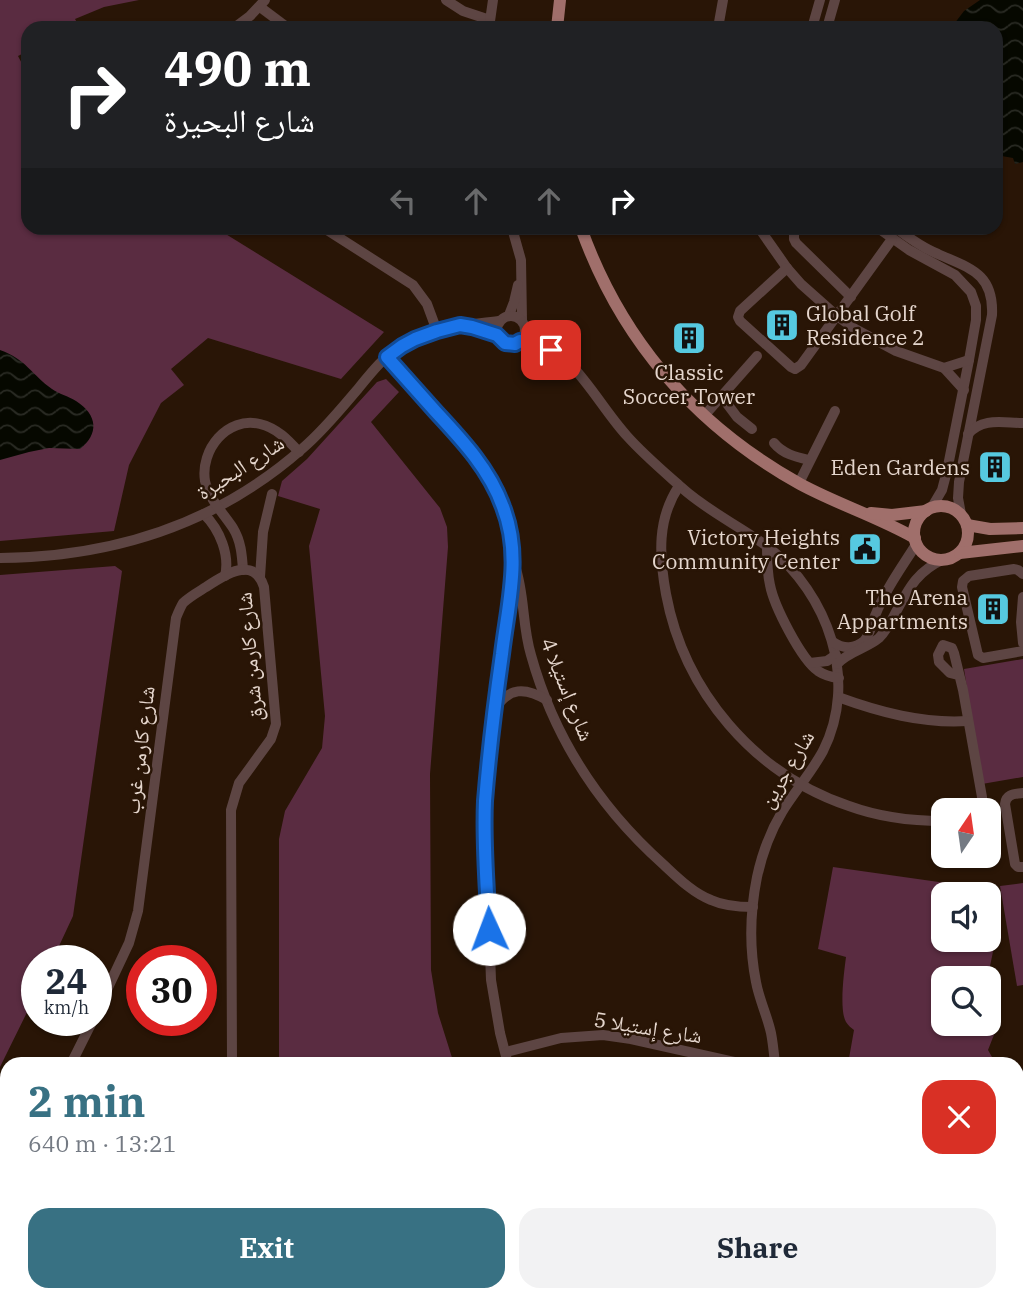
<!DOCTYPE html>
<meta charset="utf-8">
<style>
body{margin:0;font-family:"IBM Plex Serif","Noto Naskh Arabic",serif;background:#f2f2f3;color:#1f2937;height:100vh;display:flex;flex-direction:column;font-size:26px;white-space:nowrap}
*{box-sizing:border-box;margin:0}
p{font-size:23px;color:#747a83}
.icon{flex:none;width:38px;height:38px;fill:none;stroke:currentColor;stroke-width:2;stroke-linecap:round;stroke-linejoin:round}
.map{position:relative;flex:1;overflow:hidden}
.drawer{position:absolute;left:0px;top:1057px;width:1024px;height:245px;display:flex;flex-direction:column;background:#fff;border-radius:21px 21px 0 0;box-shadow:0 2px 5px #0004}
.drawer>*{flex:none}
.guide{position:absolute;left:21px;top:21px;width:982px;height:214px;border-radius:21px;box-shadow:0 2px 5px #0004;background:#202124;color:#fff;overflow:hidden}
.needle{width:46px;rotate:13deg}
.tools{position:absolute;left:931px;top:798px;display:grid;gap:14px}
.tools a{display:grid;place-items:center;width:70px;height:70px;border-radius:14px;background:#fff;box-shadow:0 2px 5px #0004;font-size:35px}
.speed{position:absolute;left:21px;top:945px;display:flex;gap:14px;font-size:35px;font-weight:700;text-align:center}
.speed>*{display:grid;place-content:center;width:91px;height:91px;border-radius:50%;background:#fff;box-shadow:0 2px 5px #0004;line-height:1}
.speed small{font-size:18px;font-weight:400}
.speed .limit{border:10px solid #d22;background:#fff;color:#111}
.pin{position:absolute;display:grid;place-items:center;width:60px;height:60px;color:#fff;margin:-30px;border-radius:14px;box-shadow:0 4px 10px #0006}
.me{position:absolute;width:77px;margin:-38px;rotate:358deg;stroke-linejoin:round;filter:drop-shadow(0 0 5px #0008)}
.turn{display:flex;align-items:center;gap:24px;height:147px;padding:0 28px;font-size:32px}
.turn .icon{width:91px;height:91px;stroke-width:2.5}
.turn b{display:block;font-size:49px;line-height:60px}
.lanes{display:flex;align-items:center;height:66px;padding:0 28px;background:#0003;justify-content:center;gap:35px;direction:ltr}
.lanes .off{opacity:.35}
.round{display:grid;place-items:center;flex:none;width:74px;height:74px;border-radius:21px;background:#f2f2f3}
.summary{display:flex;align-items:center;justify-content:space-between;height:119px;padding:0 28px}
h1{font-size:42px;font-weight:800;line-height:52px;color:#387183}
.action{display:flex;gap:14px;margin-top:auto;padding:14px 28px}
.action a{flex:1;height:80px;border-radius:21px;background:#387183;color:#fff;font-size:28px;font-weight:800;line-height:80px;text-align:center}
.action a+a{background:#f2f2f3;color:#1f2937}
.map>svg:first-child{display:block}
.grass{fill:#5a2c41}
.water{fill:url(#water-waves)}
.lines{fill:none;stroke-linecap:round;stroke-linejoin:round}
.minor{stroke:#5d4543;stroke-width:10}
.major{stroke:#a06f6b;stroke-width:12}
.route-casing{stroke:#114b97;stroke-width:18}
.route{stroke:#1a73e8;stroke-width:12}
.labels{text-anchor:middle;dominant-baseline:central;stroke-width:5;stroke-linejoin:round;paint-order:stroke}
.poi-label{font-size:21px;fill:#e5d6cd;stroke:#291506;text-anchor:end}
.street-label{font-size:21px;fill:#e5d6cd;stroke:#291506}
</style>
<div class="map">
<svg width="1023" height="1302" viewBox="0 0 1023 1302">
<defs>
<pattern id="water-waves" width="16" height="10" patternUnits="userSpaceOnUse" patternTransform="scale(1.75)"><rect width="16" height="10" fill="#060800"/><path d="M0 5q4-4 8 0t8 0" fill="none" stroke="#2a2b24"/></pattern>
</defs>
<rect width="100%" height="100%" fill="#291506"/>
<g class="grass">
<path d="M0 0H139L104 7 75 19 79 26 76 28H28V51L18 56 28 75V228H216L384 332 341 379 208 338 171 369 184 385 161 403 129 465 114 531 0 541Z"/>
<path d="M386 379 399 392 371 422 440 508 447 527 448 547 430 774 431 970 438 1013 454 1064H279V839L285 811 322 748 325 716 309 546 320 509 278 496 282 481 307 459 377 382Z"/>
<path d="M115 566 122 571 73 916 52 961H37V992L0 1067V575Z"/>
<path d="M1023 659V777L982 784 964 669Z"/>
<path d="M833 867 967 886 978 894H943V940H989V903L1001 913 989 971 942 977 943 1024H989V1011L1000 1015 999 1022 988 1050 996 1064H848L854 1030C851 1028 848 1025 846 1022 839 1010 844 972 846 957L818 949Z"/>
<path d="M1023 883V985L1017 986 1000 886Z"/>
<path d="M0 1212 7 1218V1295H169L186 1302H0Z"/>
<path d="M360 1295H481L482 1302H363Z"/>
<path d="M793 1295H939L937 1302H793Z"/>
</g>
<g class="water">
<path d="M980 0H1023V162L1015 164 1013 158 996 155V28H951L964 11Z"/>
<path d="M0 350C26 359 32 375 52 389 59 394 68 396 76 401 98 415 99 434 80 449L49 448 29 452 0 460Z"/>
</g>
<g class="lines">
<g class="minor">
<path d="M446 0 463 11 490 20"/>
<path d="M260 7 288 28"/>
<path d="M234 28 250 16 265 0"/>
<path d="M489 28 493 0"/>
<path d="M718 28 723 0"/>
<path d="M812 28 820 0"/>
<path d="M827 28 835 0"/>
<path d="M324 228 413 285 427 304 437 331"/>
<path d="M512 228 521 260 522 320"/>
<path d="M759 228 787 268 801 284 837 316 855 329 896 351 944 368 964 390"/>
<path d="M800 228 794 233V239L796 243 851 297"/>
<path d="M878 228 909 250 955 275 971 292 976 306V320L969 360 947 471 942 490 932 507"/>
<path d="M896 228C909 238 923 248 938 254 969 268 994 273 992 315L959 482 958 498 961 514"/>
<path d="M787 268 740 311 738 317 740 321 791 367 795 369 801 365 892 239"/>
<path d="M509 315 514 302 518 285"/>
<circle cx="511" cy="330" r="14"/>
<path d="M525 330C542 340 558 351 571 365 592 387 607 414 627 436 643 454 663 471 681 487 707 511 740 526 768 547 828 594 859 680 823 751 811 773 795 791 782 812 770 832 762 854 757 877 750 912 749 947 756 982 759 999 767 1015 771 1033 773 1043 774 1054 775 1064"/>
<path d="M520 341 550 350"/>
<path d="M387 357 461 440 482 466 498 493 504 508 511 536 514 562 495 710 485 803V820L491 980 500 1033 508 1064"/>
<path d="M944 368 969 360"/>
<path d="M722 397 737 417 752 429"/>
<path d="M704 416 757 356"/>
<path d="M968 434C983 417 1003 423 1023 423"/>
<path d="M774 443C783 454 796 457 809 460"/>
<path d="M799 483 835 411"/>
<path d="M679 486C657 519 659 555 666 594 684 691 754 774 849 806 879 817 912 821 943 821"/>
<path d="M204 514C220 530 230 555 225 576"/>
<path d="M767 547C767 559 767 572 770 585 774 606 801 659 818 671 824 675 831 677 839 678"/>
<path d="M0 558C114 557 216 525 303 448 323 431 340 410 357 390 370 374 384 356 402 345 413 339 425 334 436 331 457 324 478 324 499 321"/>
<path d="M515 566C525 595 522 626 531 655 554 738 600 808 664 865 678 878 693 893 711 900 724 906 738 907 753 907"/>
<path d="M243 570C242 555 241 541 233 528 223 513 209 499 205 481 200 450 227 416 260 424 277 428 288 440 299 452"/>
<path d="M1023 574 1018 570 1014 569 969 576 963 581 962 587 978 655 983 658 1023 651"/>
<path d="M260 577 263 532 272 494"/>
<path d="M1023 597 1021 622 1023 643"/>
<path d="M833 642C843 649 855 649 864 641 871 634 871 624 875 616 885 590 902 567 917 543"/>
<path d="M810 663 827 661 836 655"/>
<path d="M837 664C849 651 866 649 879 638 887 630 892 620 897 610 910 586 918 571 944 559"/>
<path d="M958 675 950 673 939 662 938 655 943 645 952 648 954 653 963 690 982 797 981 810"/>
<path d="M838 697C879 712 923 724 968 721"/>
<path d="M495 709C509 687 525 687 547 700"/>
<path d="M1023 793C1014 794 1006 794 1005 804L1015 864 1018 867H1023"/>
<path d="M96 1013 129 943 138 911 176 618C178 613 180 608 183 603 189 597 198 592 206 587 224 575 254 555 264 587L276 724 271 739 239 783 231 810 232 1064"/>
<path d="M506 1052 561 1038 603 1035 631 1039 743 1064"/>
<path d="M71 1064 93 1020"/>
<path d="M542 1295 543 1302"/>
<path d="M673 1302 676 1295"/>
</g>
<g class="major">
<path d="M557 28 560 0"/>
<path d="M581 228C621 340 696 426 800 484 837 504 878 517 915 538"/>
<circle cx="941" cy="533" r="27"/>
<path d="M871 513 892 515 926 511"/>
<path d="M967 525 990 529 1023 528"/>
<path d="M960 553 1023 546"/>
</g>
</g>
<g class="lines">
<g class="route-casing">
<path id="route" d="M489 929C487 887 483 843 485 801 489 752 495 703 502 654 508 603 522 556 503 507 490 470 463 441 436 412 420 394 403 375 387 357L402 346 415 339 437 331 460 325 472 327 497 335 505 343 515 344 520 341 551 350"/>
</g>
<use href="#route" class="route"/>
</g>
<defs>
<g id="building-square" transform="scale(1.75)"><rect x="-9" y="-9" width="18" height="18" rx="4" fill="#56c9e0" stroke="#291506"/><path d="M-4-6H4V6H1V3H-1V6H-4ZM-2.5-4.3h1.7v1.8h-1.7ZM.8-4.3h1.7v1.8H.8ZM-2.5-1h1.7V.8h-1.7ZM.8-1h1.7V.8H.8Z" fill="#111"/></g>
<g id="civic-square" transform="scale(1.75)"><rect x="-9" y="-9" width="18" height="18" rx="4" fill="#56c9e0" stroke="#291506"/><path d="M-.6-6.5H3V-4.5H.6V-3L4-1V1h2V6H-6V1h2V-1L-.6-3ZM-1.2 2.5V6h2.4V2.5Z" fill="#111"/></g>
</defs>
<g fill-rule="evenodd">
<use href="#building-square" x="782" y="325"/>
<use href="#building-square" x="689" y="338"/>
<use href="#building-square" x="995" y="467"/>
<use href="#civic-square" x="865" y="549"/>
<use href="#building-square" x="993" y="609"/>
</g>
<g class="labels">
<g class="poi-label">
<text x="806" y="313" text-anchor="start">Global Golf<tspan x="806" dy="24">Residence 2</tspan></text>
<text x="689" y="372" text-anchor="middle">Classic<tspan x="689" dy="24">Soccer Tower</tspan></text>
<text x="970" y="467">Eden Gardens</text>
<text x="840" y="537">Victory Heights<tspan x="840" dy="24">Community Center</tspan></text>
<text x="968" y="597">The Arena<tspan x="968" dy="24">Appartments</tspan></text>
</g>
<g class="street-label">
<text transform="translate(240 467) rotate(-33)">شارع البحيرة</text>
<text transform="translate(249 657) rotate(-95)">شارع كارمن شرق</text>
<text transform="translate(568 689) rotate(68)">شارع إستيلا 4</text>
<text transform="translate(139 750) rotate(-83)">شارع كارمن غرب</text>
<text transform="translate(786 769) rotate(-59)">شارع جرين</text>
<text transform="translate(648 1027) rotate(9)">شارع إستيلا 5</text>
</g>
</g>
</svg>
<div class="tools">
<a><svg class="needle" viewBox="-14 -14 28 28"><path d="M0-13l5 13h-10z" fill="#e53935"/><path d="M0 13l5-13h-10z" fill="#747a83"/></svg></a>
<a><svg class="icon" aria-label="sound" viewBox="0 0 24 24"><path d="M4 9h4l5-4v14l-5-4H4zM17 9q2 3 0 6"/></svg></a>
<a><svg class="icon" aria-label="search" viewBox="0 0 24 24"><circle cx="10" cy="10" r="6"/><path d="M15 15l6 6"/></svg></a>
</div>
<div class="speed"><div>24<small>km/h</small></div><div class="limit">30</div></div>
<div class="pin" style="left:551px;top:350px;background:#d93025"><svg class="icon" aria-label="arrive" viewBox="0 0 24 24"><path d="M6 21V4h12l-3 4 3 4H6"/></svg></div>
<svg class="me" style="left:489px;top:929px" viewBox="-20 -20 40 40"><circle r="19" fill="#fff"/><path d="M0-13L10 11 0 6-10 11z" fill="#1a73e8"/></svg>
<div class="guide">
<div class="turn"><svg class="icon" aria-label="right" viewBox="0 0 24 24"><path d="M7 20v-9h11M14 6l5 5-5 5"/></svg><div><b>490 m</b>شارع البحيرة</div></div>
<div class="lanes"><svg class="icon off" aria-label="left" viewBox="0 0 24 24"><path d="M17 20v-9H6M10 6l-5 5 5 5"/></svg><svg class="icon off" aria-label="ahead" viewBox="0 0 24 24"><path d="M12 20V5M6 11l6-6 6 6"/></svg><svg class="icon off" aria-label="ahead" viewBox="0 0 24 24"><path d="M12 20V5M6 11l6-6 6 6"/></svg><svg class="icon" aria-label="right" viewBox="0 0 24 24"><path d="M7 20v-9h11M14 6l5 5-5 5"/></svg></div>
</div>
<section class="drawer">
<div class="summary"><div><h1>2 min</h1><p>640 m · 13:21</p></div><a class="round" style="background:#d93025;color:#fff"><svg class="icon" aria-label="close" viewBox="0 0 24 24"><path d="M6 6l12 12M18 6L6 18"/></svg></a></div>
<div class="action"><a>Exit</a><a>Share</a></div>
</section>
</div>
